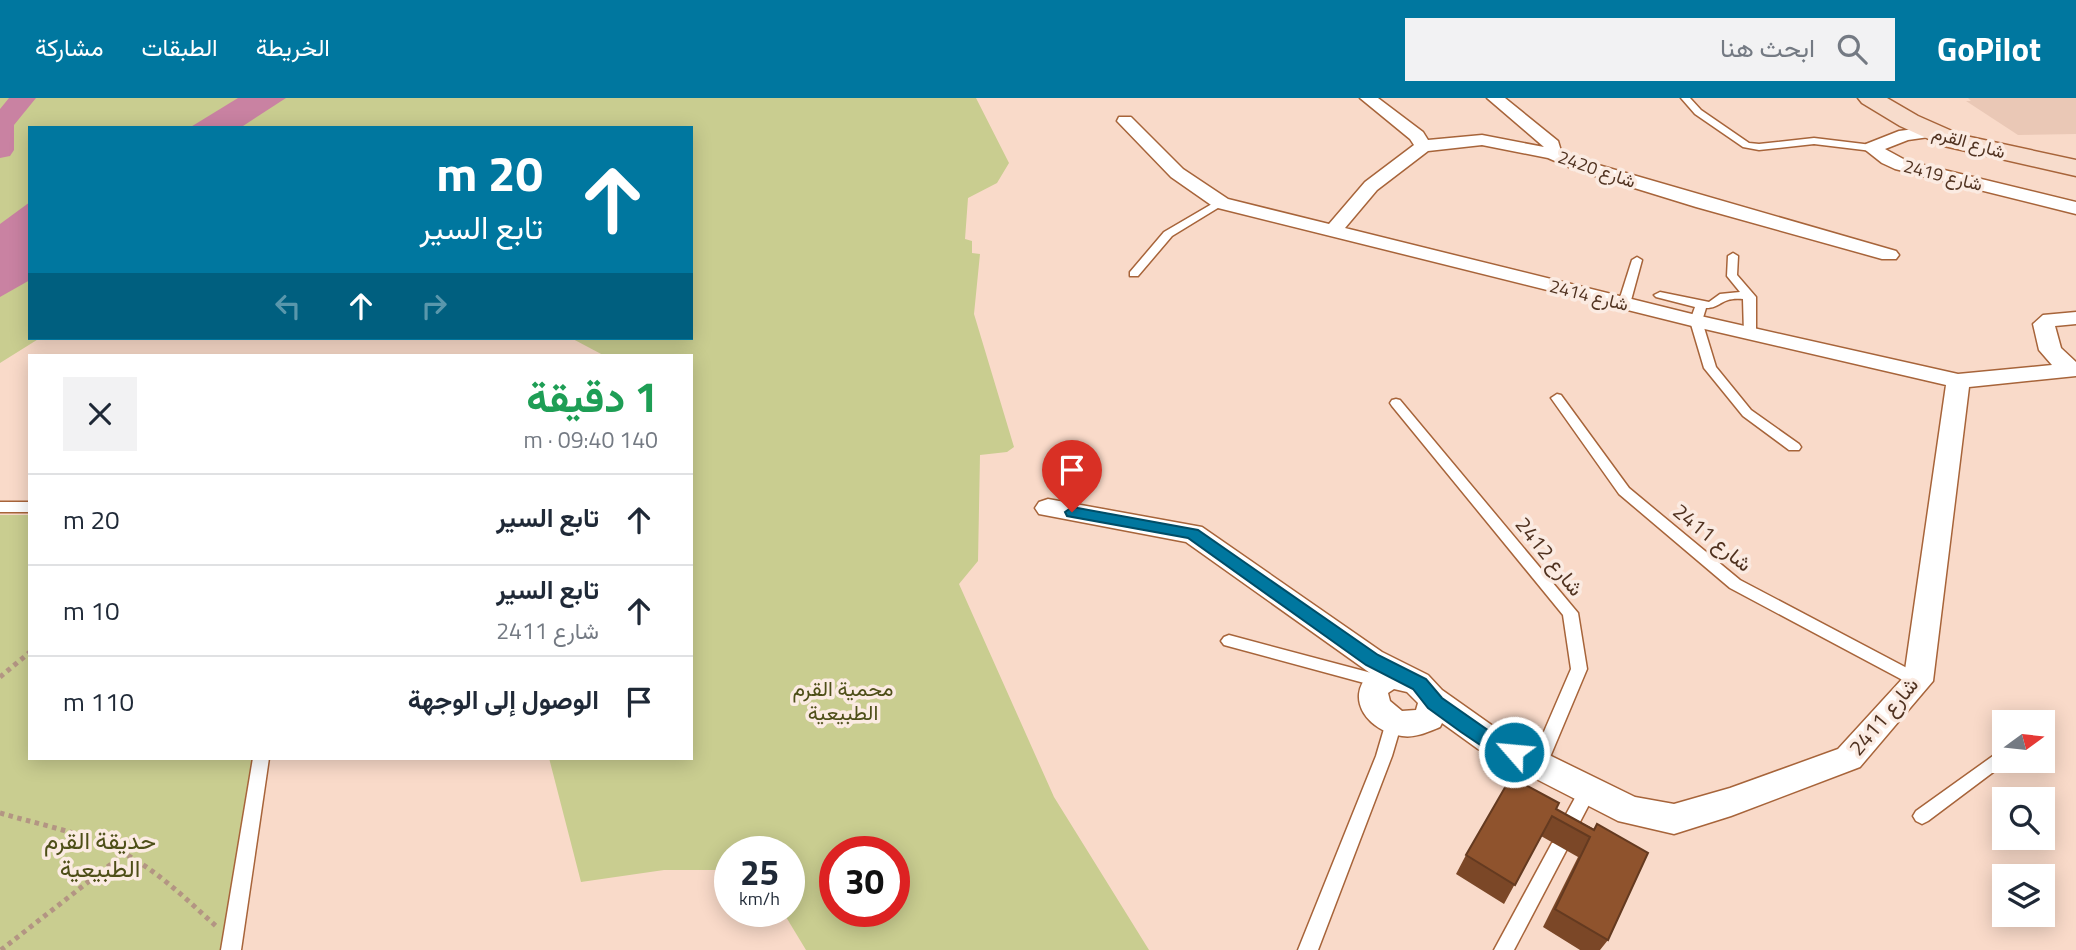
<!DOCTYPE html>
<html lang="ar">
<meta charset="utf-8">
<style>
body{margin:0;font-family:"Titillium Web",Vazirmatn,sans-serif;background:#f2f2f3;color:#1f2937;direction:rtl;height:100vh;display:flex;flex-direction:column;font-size:26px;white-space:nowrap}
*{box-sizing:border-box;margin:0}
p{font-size:23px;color:#747a83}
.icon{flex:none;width:38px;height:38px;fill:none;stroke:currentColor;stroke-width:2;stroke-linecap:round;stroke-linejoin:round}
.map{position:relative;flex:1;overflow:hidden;direction:ltr}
.details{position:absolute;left:28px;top:256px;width:665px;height:406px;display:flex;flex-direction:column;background:#fff;border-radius:0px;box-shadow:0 4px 18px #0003;direction:rtl}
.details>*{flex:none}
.top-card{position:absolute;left:28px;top:28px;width:665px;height:214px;border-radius:0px;box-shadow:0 4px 18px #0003;direction:rtl;background:#00779f;color:#fff;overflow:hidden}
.needle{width:46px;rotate:75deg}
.fabs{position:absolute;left:1992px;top:612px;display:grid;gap:14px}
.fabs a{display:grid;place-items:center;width:63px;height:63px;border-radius:0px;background:#fff;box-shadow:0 4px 18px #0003;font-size:35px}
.speed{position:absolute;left:714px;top:738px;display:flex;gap:14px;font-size:35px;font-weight:700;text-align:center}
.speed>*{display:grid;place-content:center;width:91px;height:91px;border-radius:50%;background:#fff;box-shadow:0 4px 18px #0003;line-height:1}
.speed small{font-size:18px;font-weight:400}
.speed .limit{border:10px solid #d22;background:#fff;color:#111}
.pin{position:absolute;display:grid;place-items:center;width:60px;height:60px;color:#fff;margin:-72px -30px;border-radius:50% 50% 50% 0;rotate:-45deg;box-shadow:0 0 7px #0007}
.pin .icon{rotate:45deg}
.me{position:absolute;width:77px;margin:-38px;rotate:297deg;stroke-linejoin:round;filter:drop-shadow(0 0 5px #0008)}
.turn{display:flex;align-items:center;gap:24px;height:147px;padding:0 35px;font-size:32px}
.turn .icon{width:91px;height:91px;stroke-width:2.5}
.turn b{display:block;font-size:49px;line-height:60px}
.lanes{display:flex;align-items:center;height:66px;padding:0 35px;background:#0003;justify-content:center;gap:35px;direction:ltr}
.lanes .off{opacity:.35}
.round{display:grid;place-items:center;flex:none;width:74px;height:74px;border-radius:0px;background:#f2f2f3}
.summary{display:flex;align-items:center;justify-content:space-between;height:119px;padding:0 35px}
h1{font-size:42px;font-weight:700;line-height:52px;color:#1e9e55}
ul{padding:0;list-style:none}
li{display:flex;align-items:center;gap:21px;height:91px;padding:0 35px;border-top:2px solid #e0e1e3}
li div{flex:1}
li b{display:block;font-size:26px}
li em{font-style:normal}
header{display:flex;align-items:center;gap:42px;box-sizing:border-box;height:98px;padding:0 35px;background:#00779f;color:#fff}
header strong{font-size:33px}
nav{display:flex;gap:38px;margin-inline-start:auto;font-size:24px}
.search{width:490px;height:63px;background:#f2f2f3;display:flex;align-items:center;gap:18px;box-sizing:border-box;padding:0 24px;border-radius:0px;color:#747a83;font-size:26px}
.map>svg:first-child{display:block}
.built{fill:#eac8b6}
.green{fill:#c9cd90;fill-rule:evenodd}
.water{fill:#c982a2}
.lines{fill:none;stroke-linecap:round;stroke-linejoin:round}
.river{fill:#c982a2;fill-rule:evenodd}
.lane-casing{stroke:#a7643a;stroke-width:3}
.street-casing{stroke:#a7643a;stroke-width:3}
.secondary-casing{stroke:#a7643a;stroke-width:3}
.path{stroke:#b39583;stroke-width:5;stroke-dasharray:4.5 4.5;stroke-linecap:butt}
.lane{fill:#fff;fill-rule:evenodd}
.street{fill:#fff;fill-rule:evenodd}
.secondary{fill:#f7dccc;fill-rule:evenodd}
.wall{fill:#7b4727}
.building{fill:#8f532d;stroke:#643a20;stroke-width:2}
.route{fill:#00779f;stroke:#004d67;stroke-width:2}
.labels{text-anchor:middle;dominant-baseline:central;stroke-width:7;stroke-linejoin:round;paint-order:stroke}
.far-street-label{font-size:18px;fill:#503220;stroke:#fbebe2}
.street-label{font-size:21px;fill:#503220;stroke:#fbebe2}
.park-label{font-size:21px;fill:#4e4f18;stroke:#fbebe2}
.near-park-label{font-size:24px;fill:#4e4f18;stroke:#fbebe2}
</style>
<header>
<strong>GoPilot</strong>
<div class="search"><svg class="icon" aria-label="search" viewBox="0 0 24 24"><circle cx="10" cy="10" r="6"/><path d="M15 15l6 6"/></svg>ابحث هنا</div>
<nav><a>الخريطة</a><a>الطبقات</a><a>مشاركة</a></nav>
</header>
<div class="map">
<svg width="2076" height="852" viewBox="0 0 2076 852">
<rect width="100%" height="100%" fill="#f9dac9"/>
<path class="built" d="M1968 0H2076V36L2018 37 1966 3H1971Z"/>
<g class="green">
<path d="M0 0H976L1009 65 997 85 968 100 965 141 972 143V155L980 156 974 216 1014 349 1007 354 980 357 978 463 959 486 1054 699 1149 852H806L783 814H789V754H730V772H664L581 784 549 660H691V257H603L571 240H691V30H30V240H40L0 265ZM835 754H894V814H835Z"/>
<path d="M0 417H30V660H252L228 852H0Z"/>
</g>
<g class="water">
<path d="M238 0H286L240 30H189Z"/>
<path d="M30 104V182L0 199V126Z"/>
</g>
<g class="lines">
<path class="river" d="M9 0H36L14 27V52L10 58 0 60V11Z"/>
<g class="lane-casing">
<g id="lane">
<path d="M1681 0H1690L1701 12 1749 45 1759 46 1814 40 1872 47 1877 50 1872 53 1814 46 1759 52 1743 49 1695 16Z"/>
<path d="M1217 103 1226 105 1172 138 1138 178H1130V174L1164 134Z"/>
<path d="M1733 155 1738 158 1737 177 1756 199V236L1750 239 1744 236 1743 201C1720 199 1722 210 1706 210L1702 223 1716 269 1751 312 1799 346 1801 349 1799 352H1789L1743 318 1704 270 1690 223 1695 209 1656 199 1654 197 1660 194 1709 204 1720 196 1740 194 1727 178 1728 158Z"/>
<path d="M1637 159 1642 162 1630 206 1628 208H1620L1618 206 1632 162Z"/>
<path d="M1557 296 1561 297 1629 390 1740 482 1924 579 1926 583 1924 587 1918 589 1912 587 1730 490 1619 396 1551 300Z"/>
<path d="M1396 301 1400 302 1578 515 1587 571 1545 671 1539 673 1533 671 1530 666 1571 571 1563 517 1392 308 1390 305 1392 302Z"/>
<rect x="0" y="404" width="30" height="10"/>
<path d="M1229 537 1379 577 1385 579 1387 583 1385 587 1379 589 1224 547 1221 543 1224 539Z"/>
<path d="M1394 617 1400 619 1402 624 1392 658 1318 852H1298L1376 658 1386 624 1388 619Z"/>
<path d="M2004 650V663H2008L1928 723 1922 726 1916 723 1913 718 1916 713Z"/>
<path d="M253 660H269L241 852H221Z"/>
<path d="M1588 685 1594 687 1597 692 1594 697 1570 743 1564 745 1558 743 1555 737 1558 731 1582 687Z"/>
<path d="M1558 743 1564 745 1567 751 1514 852H1494L1552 745Z"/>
</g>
</g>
<g class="street-casing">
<g id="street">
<path d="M1360 0H1378L1423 34 1428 42 1482 37 1544 49 1487 0H1505L1558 43 1561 53 1588 64 1896 153 1899 157 1896 161H1882L1696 109 1576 72 1548 60 1482 47 1428 53 1377 92 1345 130 1696 217 1958 276 2052 267 2039 252 2033 226 2043 217 2076 214V226L2055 228 2061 250 2076 264V278L1969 289 1933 583 1860 669 1731 718 1674 736 1618 723 1478 651 1442 625 1440 629C1428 634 1416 640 1402 638 1370 634 1343 602 1370 575L1186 444 1039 416 1035 410 1039 404 1048 401 1202 429 1382 554 1428 577 1442 592 1500 633 1635 699 1674 706 1730 690 1838 651 1904 579 1946 287 1696 229 1214 109 1171 79 1117 23 1119 19H1131L1183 71 1228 101 1329 126 1365 84 1414 47 1410 41ZM1394 591 1407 594 1418 605 1416 612 1402 613 1390 603 1388 595Z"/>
<path d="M1930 29 1936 30 1938 34 1936 38 1908 42 1885 51 1907 63 2076 104V116L1895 71 1882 65 1863 50 1866 46 1899 33Z"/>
</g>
</g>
<g class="secondary-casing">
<path id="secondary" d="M1858 0H1887L1918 18 1961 37 2076 62V78L1944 48 1900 28 1862 5Z"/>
</g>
<g class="path">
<path d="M0 579 30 554"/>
<path d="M0 715C41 727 85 735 123 755 158 773 187 802 216 828"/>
<path d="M1 852 124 756"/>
</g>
<use href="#lane" class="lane"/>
<use href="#street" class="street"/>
<use href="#secondary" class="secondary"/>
</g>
<path class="wall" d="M1556 711 1594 731 1597 726 1608 842 1600 852H1580L1543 829 1578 759 1541 738 1504 806 1456 776 1466 757Z"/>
<path class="building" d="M1511 679 1559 705 1556 711 1594 732 1597 726 1648 755 1608 842 1555 811 1590 739 1552 718 1515 787 1466 757Z"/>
<path class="route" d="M1072 409 1198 432 1378 557 1426 581 1442 600 1495 637 1521 648 1524 654 1521 660 1514 662 1482 648 1461 634 1428 610 1413 591 1366 567 1188 440 1067 418 1065 414Z"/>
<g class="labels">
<g class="far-street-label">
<text transform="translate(1969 44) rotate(16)">شارع القرم</text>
<text transform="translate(1597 71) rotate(19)">2420 شارع</text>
<text transform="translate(1943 77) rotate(14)">2419 شارع</text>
<text transform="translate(1589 197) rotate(14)">2414 شارع</text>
</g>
<g class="street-label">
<text transform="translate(1713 439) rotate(39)">2411 شارع</text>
<text transform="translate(1550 458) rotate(51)">2412 شارع</text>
<text transform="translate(1883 618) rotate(-50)">شارع 2411</text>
</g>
<g class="park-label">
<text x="843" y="590">محمية القرم<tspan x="843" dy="24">الطبيعية</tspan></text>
</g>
<g class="near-park-label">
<text x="100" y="742">حديقة القرم<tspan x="100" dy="28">الطبيعية</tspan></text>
</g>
</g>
</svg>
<div class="fabs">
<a><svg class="needle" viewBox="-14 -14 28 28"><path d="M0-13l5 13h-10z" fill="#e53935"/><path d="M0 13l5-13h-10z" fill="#747a83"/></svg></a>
<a><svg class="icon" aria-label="search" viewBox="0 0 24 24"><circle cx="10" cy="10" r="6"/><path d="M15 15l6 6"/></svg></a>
<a><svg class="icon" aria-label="layers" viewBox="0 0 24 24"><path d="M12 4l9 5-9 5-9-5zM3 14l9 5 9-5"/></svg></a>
</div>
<div class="speed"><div>25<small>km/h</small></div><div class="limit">30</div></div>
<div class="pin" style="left:1072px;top:414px;background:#d93025"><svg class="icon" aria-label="arrive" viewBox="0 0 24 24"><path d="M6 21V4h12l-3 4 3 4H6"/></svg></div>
<svg class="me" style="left:1514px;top:654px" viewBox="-20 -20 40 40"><circle r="17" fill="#00779f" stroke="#fff" stroke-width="3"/><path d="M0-11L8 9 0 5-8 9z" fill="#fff"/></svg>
<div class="top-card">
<div class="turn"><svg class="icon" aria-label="ahead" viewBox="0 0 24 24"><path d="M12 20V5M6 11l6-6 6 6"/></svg><div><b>20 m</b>تابع السير</div></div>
<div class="lanes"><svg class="icon off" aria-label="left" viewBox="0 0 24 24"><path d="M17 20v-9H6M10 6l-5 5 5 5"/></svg><svg class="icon" aria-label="ahead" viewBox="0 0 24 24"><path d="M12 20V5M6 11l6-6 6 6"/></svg><svg class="icon off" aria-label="right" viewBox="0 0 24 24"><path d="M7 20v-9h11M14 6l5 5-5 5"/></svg></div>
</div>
<section class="details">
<div class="summary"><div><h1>1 دقيقة</h1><p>140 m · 09:40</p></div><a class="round"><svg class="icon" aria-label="close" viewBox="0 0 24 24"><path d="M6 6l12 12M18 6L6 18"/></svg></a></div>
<ul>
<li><svg class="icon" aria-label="ahead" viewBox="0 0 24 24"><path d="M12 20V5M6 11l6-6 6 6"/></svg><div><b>تابع السير</b></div><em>20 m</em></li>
<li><svg class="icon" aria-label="ahead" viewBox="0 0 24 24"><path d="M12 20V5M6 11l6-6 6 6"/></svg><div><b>تابع السير</b><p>شارع 2411</p></div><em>10 m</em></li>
<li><svg class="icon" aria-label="arrive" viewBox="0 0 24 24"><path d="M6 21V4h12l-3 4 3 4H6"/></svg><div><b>الوصول إلى الوجهة</b></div><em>110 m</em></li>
</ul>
</section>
</div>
